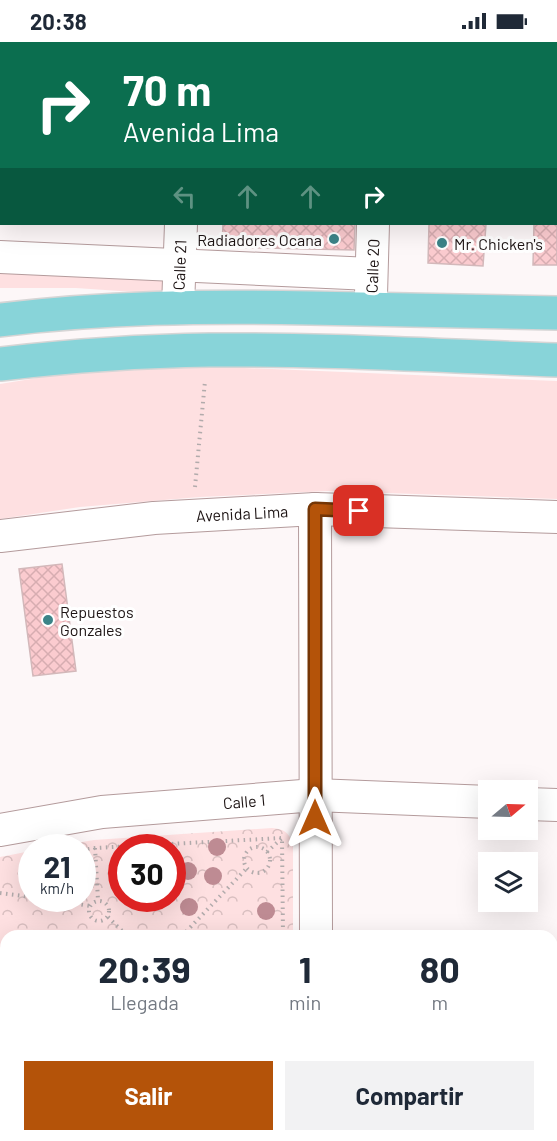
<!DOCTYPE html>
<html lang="es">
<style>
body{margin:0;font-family:Barlow,sans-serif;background:#f2f2f3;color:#1f2937;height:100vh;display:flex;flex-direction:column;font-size:22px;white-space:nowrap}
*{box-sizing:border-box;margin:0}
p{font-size:20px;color:#747a83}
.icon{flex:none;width:33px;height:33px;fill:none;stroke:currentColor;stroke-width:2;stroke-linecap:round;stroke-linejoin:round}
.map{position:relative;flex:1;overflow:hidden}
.details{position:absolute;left:0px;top:888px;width:558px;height:212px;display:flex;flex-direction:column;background:#fff;border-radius:18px 18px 0 0;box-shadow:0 6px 24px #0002}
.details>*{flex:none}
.top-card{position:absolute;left:0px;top:0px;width:558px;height:183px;box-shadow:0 6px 24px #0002;background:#0b6e4f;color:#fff;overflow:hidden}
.needle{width:39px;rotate:71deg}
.tools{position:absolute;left:478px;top:738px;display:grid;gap:12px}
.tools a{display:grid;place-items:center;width:60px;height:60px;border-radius:0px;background:#fff;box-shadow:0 6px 24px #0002;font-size:30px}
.speed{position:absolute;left:18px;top:792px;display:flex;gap:12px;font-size:30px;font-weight:700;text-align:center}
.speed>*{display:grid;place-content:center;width:78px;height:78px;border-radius:50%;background:#fff;box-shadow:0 6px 24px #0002;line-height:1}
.speed small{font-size:15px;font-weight:400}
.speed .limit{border:9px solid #d22;background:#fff;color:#111}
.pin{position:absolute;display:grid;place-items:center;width:51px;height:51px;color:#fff;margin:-26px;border-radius:12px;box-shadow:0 3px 9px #0006}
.me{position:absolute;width:66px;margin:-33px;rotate:0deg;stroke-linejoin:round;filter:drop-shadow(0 0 4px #0008)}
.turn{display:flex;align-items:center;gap:21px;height:126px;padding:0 24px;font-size:27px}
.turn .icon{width:78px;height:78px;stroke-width:2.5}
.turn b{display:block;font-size:42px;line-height:51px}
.lanes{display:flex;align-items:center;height:57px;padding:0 24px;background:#0003;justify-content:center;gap:30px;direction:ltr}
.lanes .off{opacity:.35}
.eta{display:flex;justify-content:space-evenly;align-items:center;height:102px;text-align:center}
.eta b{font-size:36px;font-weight:700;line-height:42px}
.action{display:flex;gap:12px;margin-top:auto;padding:12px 24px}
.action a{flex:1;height:69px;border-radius:0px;background:#b45309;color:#fff;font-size:24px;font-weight:700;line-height:69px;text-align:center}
.action a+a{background:#f2f2f3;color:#1f2937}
.status{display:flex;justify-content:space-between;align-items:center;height:42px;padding:0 30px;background:#fff;direction:ltr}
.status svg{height:16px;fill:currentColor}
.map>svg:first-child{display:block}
.grass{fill:#fee0e1}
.park{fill:url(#park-crowns);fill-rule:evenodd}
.building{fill:url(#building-cross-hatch);stroke:#d3b8ba;stroke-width:1.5}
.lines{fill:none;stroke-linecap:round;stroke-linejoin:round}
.minor-casing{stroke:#b49b9c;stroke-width:34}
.primary-casing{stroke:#d6d5d5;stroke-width:36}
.path{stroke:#b2abac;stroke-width:4;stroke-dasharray:1.5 4.5;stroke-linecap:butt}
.minor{stroke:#fff;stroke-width:32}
.primary{stroke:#88d4d9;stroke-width:33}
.tree{fill:#be8b93}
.route-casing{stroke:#753606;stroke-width:15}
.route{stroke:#b45309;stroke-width:10}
.poi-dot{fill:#3c8488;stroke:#fff;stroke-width:2}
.labels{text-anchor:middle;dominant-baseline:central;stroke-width:6;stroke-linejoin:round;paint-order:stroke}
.poi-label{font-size:16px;fill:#1d1414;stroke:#fff;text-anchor:start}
.street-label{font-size:16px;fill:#1d1414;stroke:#fff}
</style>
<div class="status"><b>20:38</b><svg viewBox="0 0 49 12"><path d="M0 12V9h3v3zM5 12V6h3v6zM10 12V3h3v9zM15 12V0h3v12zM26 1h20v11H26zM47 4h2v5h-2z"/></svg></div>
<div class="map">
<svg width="557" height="1099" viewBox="0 0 557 1099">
<defs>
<pattern id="park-crowns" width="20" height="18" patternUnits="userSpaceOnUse" patternTransform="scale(1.5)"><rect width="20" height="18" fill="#fee0e1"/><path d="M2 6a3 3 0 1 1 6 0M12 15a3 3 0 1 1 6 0" fill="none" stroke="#d9bfc0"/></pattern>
<pattern id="building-cross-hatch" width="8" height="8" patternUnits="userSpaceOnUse" patternTransform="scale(1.5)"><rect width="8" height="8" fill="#fbcbcf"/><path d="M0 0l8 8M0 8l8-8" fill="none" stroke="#d7adb1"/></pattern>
</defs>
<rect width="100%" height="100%" fill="#fdf7f8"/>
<g class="grass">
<path d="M0 229 163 235V252L76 246H0Z"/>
<path d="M198 324 557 339V457L328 449 200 455 80 465 0 477V342L68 331Z"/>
<path d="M0 1027 6 1034V1094H50L54 1099H6L0 1091Z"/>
</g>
<g class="park">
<path d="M272 786C284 787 288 790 293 801V894H6V983L0 975V815L31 809 32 856H82V806L52 805 94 798ZM122 806H172V856H122Z"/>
<path d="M88 1094H208L200 1099H92Z"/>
</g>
<g class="building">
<path d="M223 182H355L354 208 222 205Z"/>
<path d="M429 182H486L483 224 428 221Z"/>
<path d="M534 182H557V223H533Z"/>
<path d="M62 522 76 629 33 634 19 527Z"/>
</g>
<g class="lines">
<g class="minor-casing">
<g id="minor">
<path d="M187 2V0"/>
<path d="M381 2V0"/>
<path d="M521 2V0"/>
<path d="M556 22H557"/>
<path d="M0 215 371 232"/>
<path d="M371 253 373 182"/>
<path d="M178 265 181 182"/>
<path d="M315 467 316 894"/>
<path d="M0 494 154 476 315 467 557 475"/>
<path d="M528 762 557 763"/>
<path d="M0 788 102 770 315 753 489 760"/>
<path d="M0 1008 6 1016"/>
<path d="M552 1041H557"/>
<path d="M61 1094 65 1099"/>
<path d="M238 1099 245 1094"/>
<path d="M550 1099V1094"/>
</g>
</g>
<g class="primary-casing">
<g id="primary">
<path d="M0 278C105 265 205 264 310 266 393 267 475 269 557 271"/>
<path d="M0 322C70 314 140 309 210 308 325 307 441 314 557 318"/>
</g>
</g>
<g class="path">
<path d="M195 445 205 339"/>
<circle cx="257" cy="818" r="13"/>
<path d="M95 806 98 858"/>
<path d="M82 808 95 806 282 796 283 894"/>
<path d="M267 810 282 796"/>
<path d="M0 851 32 855"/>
<path d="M40 856 90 864"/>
<circle cx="99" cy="869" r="10"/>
<path d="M108 875 127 894"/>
<path d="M182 894 247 826"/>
<path d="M0 964 6 972"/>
<path d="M151 1099 154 1094"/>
<path d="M187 1099 194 1094"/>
</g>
<use href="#minor" class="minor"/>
<use href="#primary" class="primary"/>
</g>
<g class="tree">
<circle cx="217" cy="805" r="9"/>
<circle cx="188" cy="829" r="9"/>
<circle cx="213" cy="834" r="9"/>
<circle cx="189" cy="865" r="9"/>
<circle cx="266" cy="869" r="9"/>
</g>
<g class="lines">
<g class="route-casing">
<path id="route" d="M315 776V467L359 469"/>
</g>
<use href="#route" class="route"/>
</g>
<g class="poi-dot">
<circle cx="334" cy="197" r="6"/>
<circle cx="442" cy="201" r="6"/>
<circle cx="48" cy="578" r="6"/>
</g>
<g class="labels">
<g class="poi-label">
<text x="322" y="197" text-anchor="end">Radiadores Ocana</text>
<text x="454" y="201">Mr. Chicken's</text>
<text x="60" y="569">Repuestos<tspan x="60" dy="18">Gonzales</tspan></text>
</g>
<g class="street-label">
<text transform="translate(179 223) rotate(-88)">Calle 21</text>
<text transform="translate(372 224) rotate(-88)">Calle 20</text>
<text transform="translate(242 471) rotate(-3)">Avenida Lima</text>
<text transform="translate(244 759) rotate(-5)">Calle 1</text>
</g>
</g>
</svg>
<div class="tools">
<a><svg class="needle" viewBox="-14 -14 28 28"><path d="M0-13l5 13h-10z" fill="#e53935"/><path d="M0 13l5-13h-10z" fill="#747a83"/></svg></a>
<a><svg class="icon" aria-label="layers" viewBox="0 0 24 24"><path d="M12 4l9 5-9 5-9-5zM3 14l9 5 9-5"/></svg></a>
</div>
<div class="speed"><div>21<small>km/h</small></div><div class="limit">30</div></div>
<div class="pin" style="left:359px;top:469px;background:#d93025"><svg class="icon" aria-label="arrive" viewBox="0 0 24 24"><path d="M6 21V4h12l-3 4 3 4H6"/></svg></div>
<svg class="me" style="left:315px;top:776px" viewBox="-20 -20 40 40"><path d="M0-17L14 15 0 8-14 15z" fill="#b45309" stroke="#fff" stroke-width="4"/></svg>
<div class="top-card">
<div class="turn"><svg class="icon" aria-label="right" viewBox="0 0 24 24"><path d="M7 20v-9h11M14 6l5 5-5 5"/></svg><div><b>70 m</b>Avenida Lima</div></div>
<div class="lanes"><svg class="icon off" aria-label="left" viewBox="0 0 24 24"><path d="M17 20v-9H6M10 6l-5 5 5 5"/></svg><svg class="icon off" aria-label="ahead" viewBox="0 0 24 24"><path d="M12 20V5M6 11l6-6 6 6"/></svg><svg class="icon off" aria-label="ahead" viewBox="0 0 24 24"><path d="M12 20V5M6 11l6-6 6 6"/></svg><svg class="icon" aria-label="right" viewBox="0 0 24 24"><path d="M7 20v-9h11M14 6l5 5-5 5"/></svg></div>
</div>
<section class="details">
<div class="eta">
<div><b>20:39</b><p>Llegada</p></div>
<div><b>1</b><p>min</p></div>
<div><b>80</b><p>m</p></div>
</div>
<div class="action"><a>Salir</a><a>Compartir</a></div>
</section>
</div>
